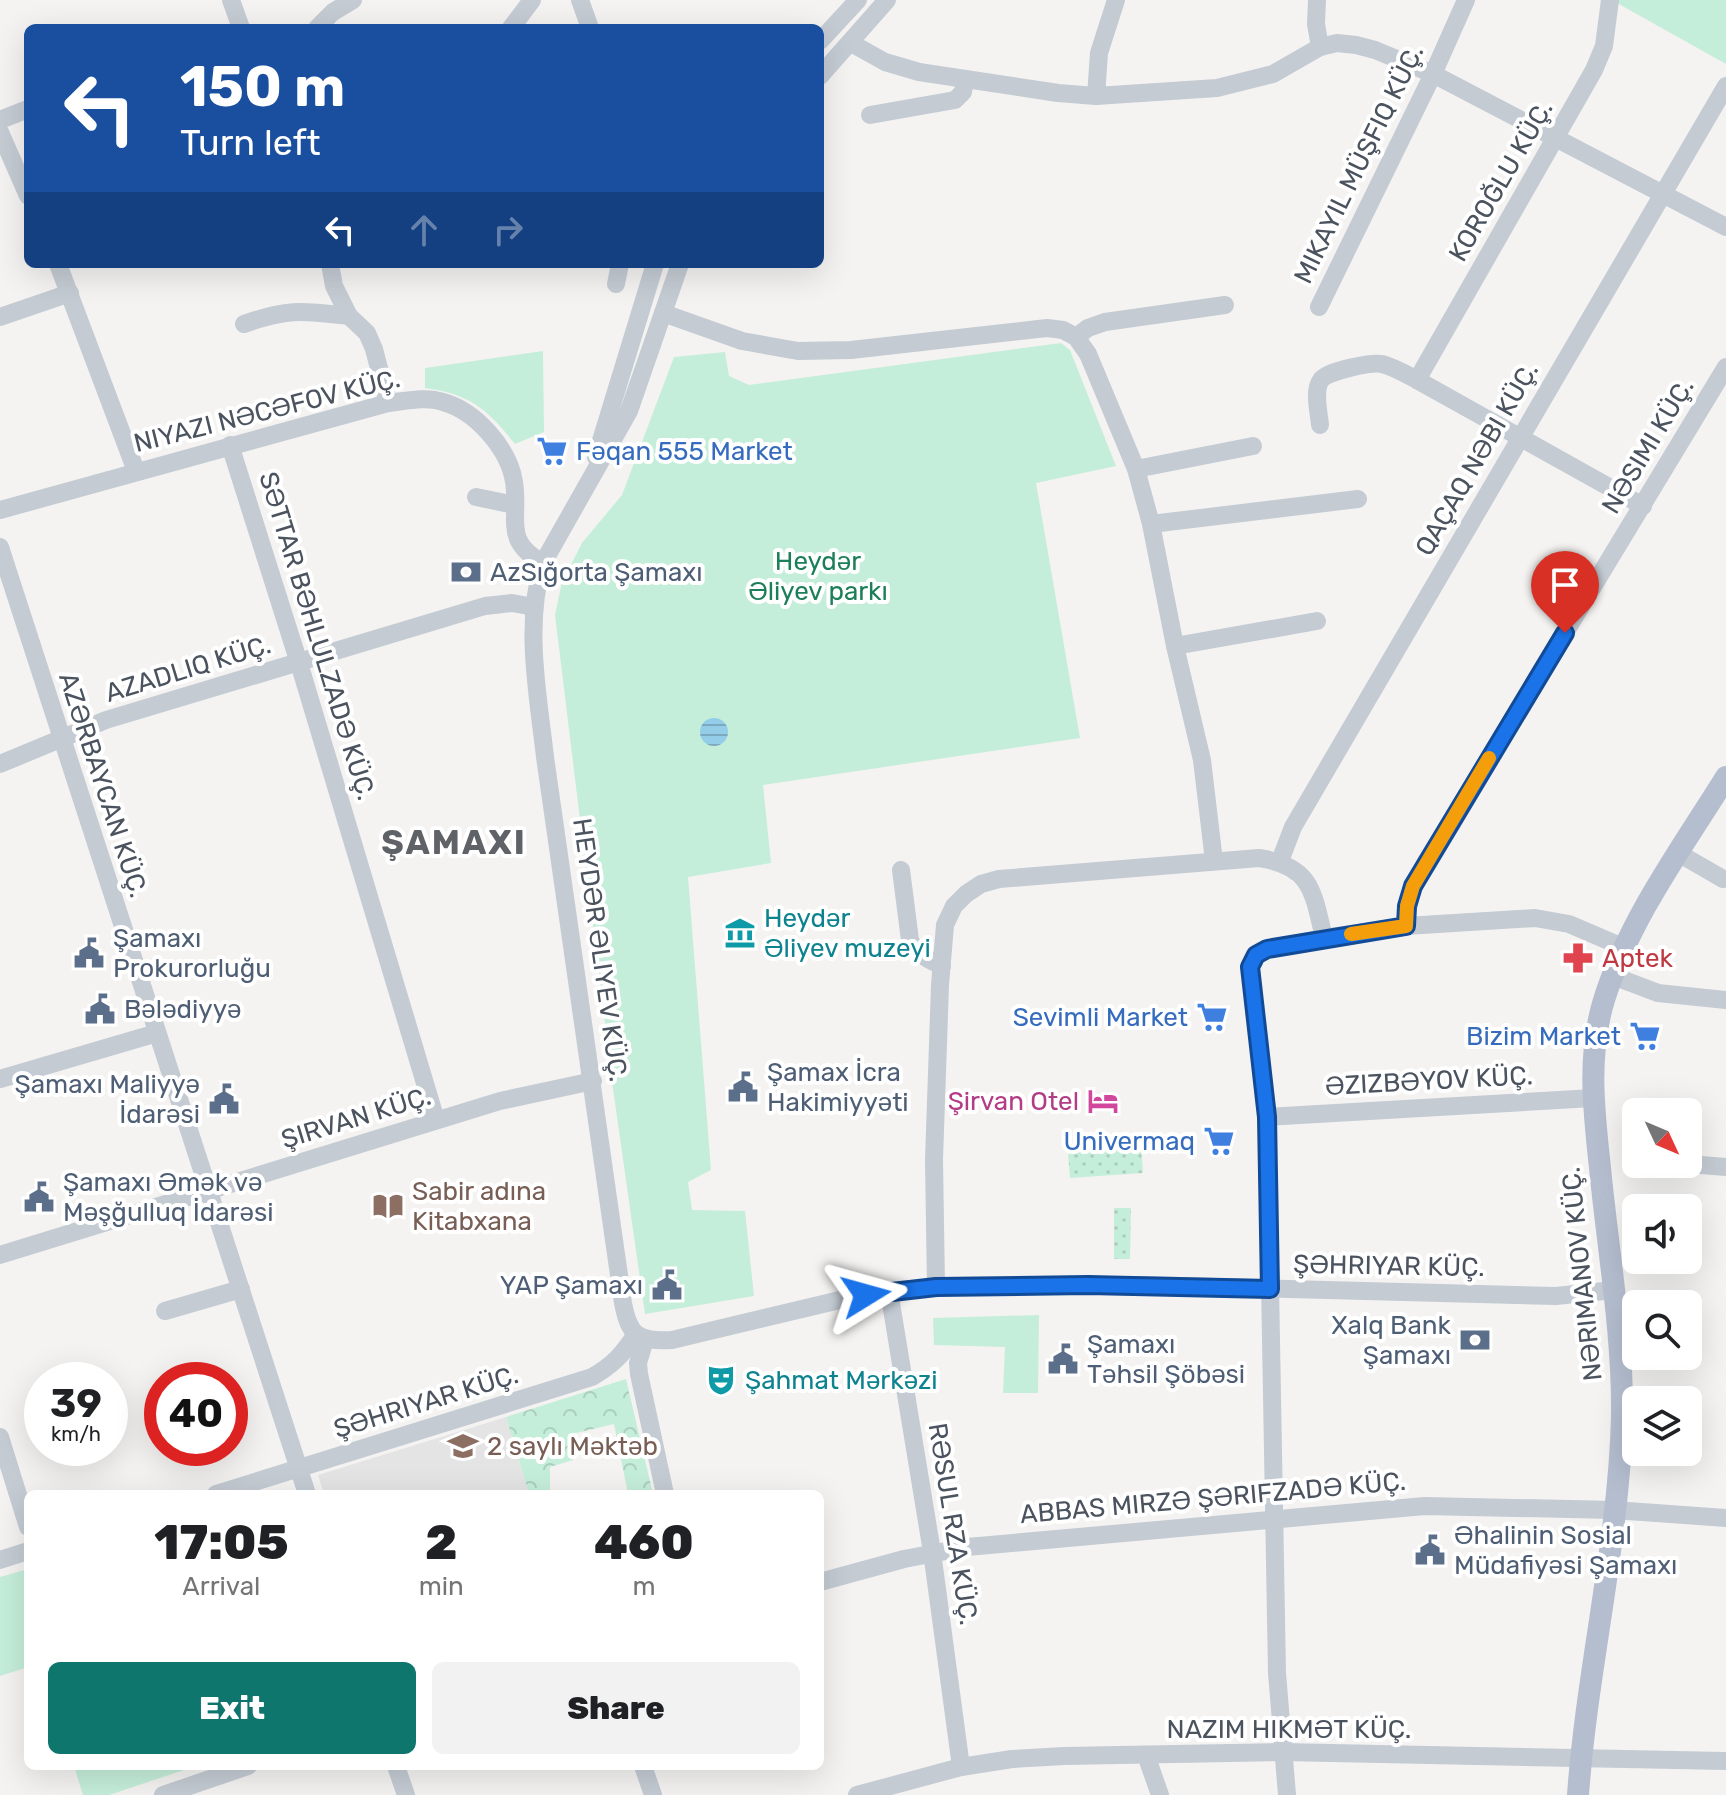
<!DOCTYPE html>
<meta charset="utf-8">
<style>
body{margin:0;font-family:Rubik,sans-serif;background:#f2f2f2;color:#202124;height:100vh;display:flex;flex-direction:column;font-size:30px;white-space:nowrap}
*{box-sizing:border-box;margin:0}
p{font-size:26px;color:#757577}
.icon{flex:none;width:44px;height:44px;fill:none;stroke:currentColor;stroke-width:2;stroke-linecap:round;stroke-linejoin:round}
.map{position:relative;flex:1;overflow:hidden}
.side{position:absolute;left:24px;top:1490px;width:800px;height:280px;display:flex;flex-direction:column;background:#fff;border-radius:12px;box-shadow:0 8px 32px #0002}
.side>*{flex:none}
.hud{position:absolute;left:24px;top:24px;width:800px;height:244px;border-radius:12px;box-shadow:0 8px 32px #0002;background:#1a4fa0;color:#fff;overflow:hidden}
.needle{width:52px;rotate:134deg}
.tools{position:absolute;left:1622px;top:1098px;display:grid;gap:16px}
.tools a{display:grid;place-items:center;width:80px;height:80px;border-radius:12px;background:#fff;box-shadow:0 8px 32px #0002;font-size:40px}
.speed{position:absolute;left:24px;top:1362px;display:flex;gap:16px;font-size:40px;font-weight:700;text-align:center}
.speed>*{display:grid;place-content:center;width:104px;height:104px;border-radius:50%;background:#fff;box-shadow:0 8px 32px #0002;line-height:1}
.speed small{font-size:20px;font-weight:400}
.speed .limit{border:12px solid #d22;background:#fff;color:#111}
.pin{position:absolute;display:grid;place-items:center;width:68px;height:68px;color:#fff;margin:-82px -34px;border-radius:50% 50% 50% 0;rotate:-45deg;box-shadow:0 0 8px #0007}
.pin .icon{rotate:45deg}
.me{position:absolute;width:88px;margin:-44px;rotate:82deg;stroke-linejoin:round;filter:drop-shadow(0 0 6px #0008)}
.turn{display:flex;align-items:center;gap:28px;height:168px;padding:0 24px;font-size:36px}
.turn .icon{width:104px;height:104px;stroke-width:2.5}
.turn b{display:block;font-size:56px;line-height:68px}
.lanes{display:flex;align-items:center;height:76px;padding:0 24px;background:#0003;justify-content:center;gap:40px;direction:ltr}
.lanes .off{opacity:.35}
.eta{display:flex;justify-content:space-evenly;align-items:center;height:136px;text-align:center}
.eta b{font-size:48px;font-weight:800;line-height:56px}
.primary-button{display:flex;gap:16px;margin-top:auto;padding:16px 24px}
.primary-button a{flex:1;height:92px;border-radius:12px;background:#0f766e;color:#fff;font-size:32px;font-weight:800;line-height:92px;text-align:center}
.primary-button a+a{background:#f2f2f2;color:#202124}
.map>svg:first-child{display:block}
.education{fill:#e5e4e4}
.grass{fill:url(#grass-dots)}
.forest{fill:url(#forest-crowns)}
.park{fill:#c5eeda}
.water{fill:url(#water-rules)}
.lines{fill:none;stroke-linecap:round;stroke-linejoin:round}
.minor{stroke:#c4cbd3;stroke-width:18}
.major{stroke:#b4becf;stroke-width:22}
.route-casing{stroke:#114b97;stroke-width:20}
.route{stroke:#1a73e8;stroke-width:14}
.slow{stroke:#f59e0b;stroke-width:14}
.labels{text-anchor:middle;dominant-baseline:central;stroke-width:8;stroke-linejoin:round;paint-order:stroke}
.street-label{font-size:26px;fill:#4b535f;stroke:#fff}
.shop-label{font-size:26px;fill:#366cbe;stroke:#fff;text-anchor:end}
.park-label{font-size:26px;fill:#1d7f5a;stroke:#fff}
.service-label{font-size:26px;fill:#4e5e75;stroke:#fff;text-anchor:start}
.culture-label{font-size:26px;fill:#0d838f;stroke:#fff;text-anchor:start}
.health-label{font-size:26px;fill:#be3a42;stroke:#fff;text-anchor:start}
.hotel-label{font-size:26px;fill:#b23c85;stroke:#fff;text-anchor:end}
.education-label{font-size:26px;fill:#785e54;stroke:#fff;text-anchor:start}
.district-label{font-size:34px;font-weight:bold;letter-spacing:2px;fill:#5f6267;stroke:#fff}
</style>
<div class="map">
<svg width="1726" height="1795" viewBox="0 0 1726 1795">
<defs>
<pattern id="grass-dots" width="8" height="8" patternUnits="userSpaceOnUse" patternTransform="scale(2)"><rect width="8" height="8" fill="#c5eeda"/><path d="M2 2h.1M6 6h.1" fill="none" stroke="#abcebe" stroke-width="1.8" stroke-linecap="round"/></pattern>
<pattern id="forest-crowns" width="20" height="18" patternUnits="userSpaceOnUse" patternTransform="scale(2)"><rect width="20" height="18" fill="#c5eeda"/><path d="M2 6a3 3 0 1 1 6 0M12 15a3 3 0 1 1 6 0" fill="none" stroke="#abcebe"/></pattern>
<pattern id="water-rules" width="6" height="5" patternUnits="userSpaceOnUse" patternTransform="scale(2)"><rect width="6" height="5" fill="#94cde8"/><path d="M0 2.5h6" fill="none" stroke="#7ba9bf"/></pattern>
</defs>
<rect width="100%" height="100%" fill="#f4f3f2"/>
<path class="education" d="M506 1417 529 1494H324L318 1475Z"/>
<g class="grass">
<path d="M1141 1147 1143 1173 1070 1178 1068 1153Z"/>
<path d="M1114 1208H1131L1130 1259H1114Z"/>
</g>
<path class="forest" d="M626 1379 653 1494H628L614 1424 568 1435 573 1460 550 1467V1494H529L506 1417Z"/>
<g class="park">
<path d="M1618 0H1726V64L1617 3Z"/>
<path d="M1061 343 1070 350 1116 466 1036 483 1080 738 763 785 771 863 688 877 711 1170 688 1182 692 1210 745 1211 754 1296 645 1314 613 1089 555 615 562 582 582 543 622 495 674 357 725 352 729 376 749 385Z"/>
<path d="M543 351 544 432 515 444C487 409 470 394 425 388V368Z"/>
<path d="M1039 1315 1038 1393H1003L1005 1347 934 1345 933 1318Z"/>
<path d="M28 1569V1667L0 1676V1577Z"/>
<path d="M74 1766H196L109 1795H83Z"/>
</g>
<circle class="water" cx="714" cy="732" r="14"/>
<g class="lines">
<g class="minor">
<path d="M231 0 241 28"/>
<path d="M580 0 590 28"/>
<path d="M1317 0 1316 24 1320 47"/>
<path d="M317 28 333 12 353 0"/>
<path d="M511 28 532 0"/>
<path d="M820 41 858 0"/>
<path d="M851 43 885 62 919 72 1058 93 1096 96 1217 88 1273 74 1320 47 1337 43 1356 45 1375 50 1433 74 1726 227"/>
<path d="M820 76 887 0"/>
<path d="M1096 96 1099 53 1116 0"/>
<path d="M870 115 955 100 963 92 965 79"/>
<path d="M0 120 28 109"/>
<path d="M0 132 28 196"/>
<path d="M58 264 136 471"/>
<path d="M330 264 334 286 349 316 367 333 374 349 388 403"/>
<path d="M680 264 629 411 543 563C524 625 538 694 545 757L623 1303C629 1336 639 1342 672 1340L844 1299 889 1291 936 1287 1143 1285 1556 1296 1614 1290"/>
<path d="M616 284 620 264"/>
<path d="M1319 307 1433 74 1466 0"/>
<path d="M663 313 742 341 798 351 851 350 1047 328 1063 330 1076 337 1088 354 1136 469 1151 524 1175 646 1202 760 1214 861"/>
<path d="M0 317 70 293"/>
<path d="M244 324C289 308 303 311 349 316"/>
<path d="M1076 337 1088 328 1105 322 1225 305"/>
<path d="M1417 380 1594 70 1604 46 1610 0"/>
<path d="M1320 425C1319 412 1313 391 1321 380 1327 371 1371 362 1382 364 1394 367 1406 374 1417 380L1643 506"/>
<path d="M230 445 299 663 436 1120"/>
<path d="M596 457 655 264"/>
<path d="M1136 469 1253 446"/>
<path d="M476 497 515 505"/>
<path d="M0 510 388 403C406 401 426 396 443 402 476 411 509 449 514 482 520 520 502 540 543 563"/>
<path d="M1151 524 1358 499"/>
<path d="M0 547 307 1494"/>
<path d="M1175 646 1317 621"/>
<path d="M0 764 106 720 485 606 512 603 534 607"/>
<path d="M1678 853 1723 879"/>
<path d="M1280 861 1293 827 1726 86"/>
<path d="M901 870 910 940C917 955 928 959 942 966"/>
<path d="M1406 926C1407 901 1414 884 1426 862L1726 367"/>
<path d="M1613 976 1658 993 1726 1000"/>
<path d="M0 1079 157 1033"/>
<path d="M1267 1117 1593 1098"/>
<path d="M1689 1164 1726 1167"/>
<path d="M0 1255 500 1101 593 1081"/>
<path d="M936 1287 934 1160 940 985 945 925 954 906 966 894 981 884 999 879 1259 858C1312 866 1313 892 1324 938L1406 926 1535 918 1569 924 1625 948"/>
<path d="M889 1291 932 1552 961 1767"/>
<path d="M165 1311 241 1289"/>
<path d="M645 1340 638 1363 639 1374 665 1494"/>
<path d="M0 1437 28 1527"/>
<path d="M216 1494 592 1377C613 1365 623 1354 636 1334"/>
<path d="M0 1560 28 1551"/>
<path d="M820 1582 904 1559 967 1547 1425 1506 1614 1510 1726 1518"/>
<path d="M1146 1755 1160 1795"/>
<path d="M396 1766 406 1795"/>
<path d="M643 1766 653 1795"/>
<path d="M163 1795 248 1766"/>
<path d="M857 1795 961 1767 1012 1759 1064 1756 1282 1752 1726 1761"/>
<path d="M1287 1795 1277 1673 1267 1117 1250 967 1256 955 1267 949 1324 938"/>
</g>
<path class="major" d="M1578 1795C1587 1668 1619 1543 1622 1416 1623 1333 1608 1251 1600 1168 1594 1112 1587 1055 1604 1000 1629 919 1682 848 1726 777"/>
</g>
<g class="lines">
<g class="route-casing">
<path id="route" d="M866 1295 936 1287 1088 1285 1270 1289 1267 1117 1250 967 1256 955 1267 949 1406 926 1407 906 1413 886 1565 633"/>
</g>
<use href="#route" class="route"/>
<path class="slow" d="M1351 934 1406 926 1407 906 1413 886 1489 758"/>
</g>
<defs>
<g id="supermarket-bare" transform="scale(2.4)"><path d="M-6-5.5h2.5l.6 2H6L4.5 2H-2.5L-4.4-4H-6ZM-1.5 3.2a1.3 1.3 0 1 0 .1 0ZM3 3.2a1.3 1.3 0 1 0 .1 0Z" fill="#3f7fe0" stroke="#fff" stroke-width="2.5" paint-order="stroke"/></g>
<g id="bank-bare" transform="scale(2.4)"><path d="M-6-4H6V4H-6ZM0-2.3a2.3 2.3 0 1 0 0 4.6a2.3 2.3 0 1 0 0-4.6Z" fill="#5c6f8a" stroke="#fff" stroke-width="2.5" paint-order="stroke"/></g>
<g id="museum-bare" transform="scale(2.4)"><path d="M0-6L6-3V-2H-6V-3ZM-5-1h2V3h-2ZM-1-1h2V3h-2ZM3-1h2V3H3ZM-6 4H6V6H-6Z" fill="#0f9aa8" stroke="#fff" stroke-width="2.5" paint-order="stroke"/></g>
<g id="civic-bare" transform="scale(2.4)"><path d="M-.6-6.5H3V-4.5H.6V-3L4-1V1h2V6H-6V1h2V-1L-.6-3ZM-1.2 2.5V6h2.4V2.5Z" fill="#5c6f8a" stroke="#fff" stroke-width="2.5" paint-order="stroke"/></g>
<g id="pharmacy-bare" transform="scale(2.4)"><path d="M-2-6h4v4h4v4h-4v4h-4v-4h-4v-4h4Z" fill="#e0444e" stroke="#fff" stroke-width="2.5" paint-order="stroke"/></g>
<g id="hotel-bare" transform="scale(2.4)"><path d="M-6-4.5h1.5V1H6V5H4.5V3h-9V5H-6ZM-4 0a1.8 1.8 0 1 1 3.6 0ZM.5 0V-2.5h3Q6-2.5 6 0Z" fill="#d1479c" stroke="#fff" stroke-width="2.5" paint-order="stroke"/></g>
<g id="library-bare" transform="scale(2.4)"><path d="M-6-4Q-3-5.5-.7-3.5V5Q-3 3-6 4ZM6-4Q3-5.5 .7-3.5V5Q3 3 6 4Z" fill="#8d6e63" stroke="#fff" stroke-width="2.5" paint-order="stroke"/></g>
<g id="theatre-bare" transform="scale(2.4)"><path d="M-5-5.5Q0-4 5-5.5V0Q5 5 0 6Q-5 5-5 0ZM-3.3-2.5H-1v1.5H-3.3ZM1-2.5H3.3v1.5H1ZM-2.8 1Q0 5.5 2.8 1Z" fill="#0f9aa8" stroke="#fff" stroke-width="2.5" paint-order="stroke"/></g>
<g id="school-bare" transform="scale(2.4)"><path d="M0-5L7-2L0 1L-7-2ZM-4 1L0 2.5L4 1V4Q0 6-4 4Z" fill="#8d6e63" stroke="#fff" stroke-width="2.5" paint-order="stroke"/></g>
</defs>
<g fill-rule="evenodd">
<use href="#supermarket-bare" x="552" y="451"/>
<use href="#bank-bare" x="466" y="572"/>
<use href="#museum-bare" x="740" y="933"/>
<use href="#civic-bare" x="89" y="953"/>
<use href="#pharmacy-bare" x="1578" y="958"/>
<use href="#civic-bare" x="100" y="1009"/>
<use href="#supermarket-bare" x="1212" y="1017"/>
<use href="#supermarket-bare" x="1645" y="1036"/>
<use href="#civic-bare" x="743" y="1087"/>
<use href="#civic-bare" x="224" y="1099"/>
<use href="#hotel-bare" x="1103" y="1101"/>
<use href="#supermarket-bare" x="1219" y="1141"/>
<use href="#civic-bare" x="39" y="1197"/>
<use href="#library-bare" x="388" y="1206"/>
<use href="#civic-bare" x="667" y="1285"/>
<use href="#bank-bare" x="1475" y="1340"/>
<use href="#civic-bare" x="1063" y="1359"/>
<use href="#theatre-bare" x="721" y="1380"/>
<use href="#school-bare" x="463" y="1446"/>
<use href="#civic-bare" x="1430" y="1550"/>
</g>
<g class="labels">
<g class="street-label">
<text transform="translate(1359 164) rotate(-64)">MIKAYIL MÜŞFIQ KÜÇ.</text>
<text transform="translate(1501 181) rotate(-60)">KOROĞLU KÜÇ.</text>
<text transform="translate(267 411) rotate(-14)">NIYAZI NƏCƏFOV KÜÇ.</text>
<text transform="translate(1648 446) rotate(-59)">NƏSIMI KÜÇ.</text>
<text transform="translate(1477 459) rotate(-60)">QAÇAQ NƏBI KÜÇ.</text>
<text transform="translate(317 636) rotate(73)">SƏTTAR BƏHLULZADƏ KÜÇ.</text>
<text transform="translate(188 669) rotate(-17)">AZADLIQ KÜÇ.</text>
<text transform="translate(103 785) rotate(72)">AZƏRBAYCAN KÜÇ.</text>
<text transform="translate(600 950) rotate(82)">HEYDƏR ƏLIYEV KÜÇ.</text>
<text transform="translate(1429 1081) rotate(-3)">ƏZIZBƏYOV KÜÇ.</text>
<text transform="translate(356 1118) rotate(-17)">ŞIRVAN KÜÇ.</text>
<text transform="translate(1389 1266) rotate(1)">ŞƏHRIYAR KÜÇ.</text>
<text transform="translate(1582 1274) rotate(-96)">NƏRIMANOV KÜÇ.</text>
<text transform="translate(426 1402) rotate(-17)">ŞƏHRIYAR KÜÇ.</text>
<text transform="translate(1213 1498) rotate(-5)">ABBAS MIRZƏ ŞƏRIFZADƏ KÜÇ.</text>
<text transform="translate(953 1524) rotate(81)">RƏSUL RZA KÜÇ.</text>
<text x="1289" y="1729">NAZIM HIKMƏT KÜÇ.</text>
</g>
<g class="shop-label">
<text x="576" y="451" text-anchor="start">Fəqan 555 Market</text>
<text x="1188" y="1017">Sevimli Market</text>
<text x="1621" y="1036">Bizim Market</text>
<text x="1195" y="1141">Univermaq</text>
</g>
<g class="park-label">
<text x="818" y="561">Heydər<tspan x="818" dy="30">Əliyev parkı</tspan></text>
</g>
<g class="service-label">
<text x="490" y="572">AzSığorta Şamaxı</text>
<text x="113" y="938">Şamaxı<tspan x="113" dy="30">Prokurorluğu</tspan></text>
<text x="124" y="1009">Bələdiyyə</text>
<text x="767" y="1072">Şamax İcra<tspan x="767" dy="30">Hakimiyyəti</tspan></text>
<text x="200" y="1084" text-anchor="end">Şamaxı Maliyyə<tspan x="200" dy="30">İdarəsi</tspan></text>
<text x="63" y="1182">Şamaxı Əmək və<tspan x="63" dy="30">Məşğulluq İdarəsi</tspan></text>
<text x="643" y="1285" text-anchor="end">YAP Şamaxı</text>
<text x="1451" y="1325" text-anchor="end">Xalq Bank<tspan x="1451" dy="30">Şamaxı</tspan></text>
<text x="1087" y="1344">Şamaxı<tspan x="1087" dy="30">Təhsil Şöbəsi</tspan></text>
<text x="1454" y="1535">Əhalinin Sosial<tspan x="1454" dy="30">Müdafiyəsi Şamaxı</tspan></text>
</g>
<g class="culture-label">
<text x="764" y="918">Heydər<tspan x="764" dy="30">Əliyev muzeyi</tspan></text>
<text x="745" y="1380">Şahmat Mərkəzi</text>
</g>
<g class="health-label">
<text x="1602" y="958">Aptek</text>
</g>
<g class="hotel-label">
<text x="1079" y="1101">Şirvan Otel</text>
</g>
<g class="education-label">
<text x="412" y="1191">Sabir adına<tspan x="412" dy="30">Kitabxana</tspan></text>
<text x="487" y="1446">2 saylı Məktəb</text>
</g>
<g class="district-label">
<text x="454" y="842">ŞAMAXI</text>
</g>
</g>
</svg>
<div class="tools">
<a><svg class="needle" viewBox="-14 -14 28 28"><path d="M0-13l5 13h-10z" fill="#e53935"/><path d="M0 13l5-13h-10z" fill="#757577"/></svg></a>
<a><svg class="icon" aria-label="sound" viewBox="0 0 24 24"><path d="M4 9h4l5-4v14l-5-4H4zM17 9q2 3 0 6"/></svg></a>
<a><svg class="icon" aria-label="search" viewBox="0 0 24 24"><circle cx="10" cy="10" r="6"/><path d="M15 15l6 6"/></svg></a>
<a><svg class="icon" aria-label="layers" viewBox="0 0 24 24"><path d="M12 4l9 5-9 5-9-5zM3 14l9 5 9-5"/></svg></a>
</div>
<div class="speed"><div>39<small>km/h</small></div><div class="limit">40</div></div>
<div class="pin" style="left:1565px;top:633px;background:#d93025"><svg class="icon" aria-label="arrive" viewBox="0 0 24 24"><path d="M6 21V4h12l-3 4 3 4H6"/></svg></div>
<svg class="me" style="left:866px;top:1295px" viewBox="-20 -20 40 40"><path d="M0-17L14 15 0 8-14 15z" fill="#1a73e8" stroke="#fff" stroke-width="4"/></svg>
<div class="hud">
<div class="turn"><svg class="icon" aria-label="left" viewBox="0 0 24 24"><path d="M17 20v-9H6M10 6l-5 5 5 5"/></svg><div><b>150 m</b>Turn left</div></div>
<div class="lanes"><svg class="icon" aria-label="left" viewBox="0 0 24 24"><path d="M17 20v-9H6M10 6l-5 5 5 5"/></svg><svg class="icon off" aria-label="ahead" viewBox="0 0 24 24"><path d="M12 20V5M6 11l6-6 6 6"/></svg><svg class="icon off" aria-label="right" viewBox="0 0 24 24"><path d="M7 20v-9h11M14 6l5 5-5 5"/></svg></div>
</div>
<section class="side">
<div class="eta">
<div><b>17:05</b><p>Arrival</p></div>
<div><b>2</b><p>min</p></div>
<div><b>460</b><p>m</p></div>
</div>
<div class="primary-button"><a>Exit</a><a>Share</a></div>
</section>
</div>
